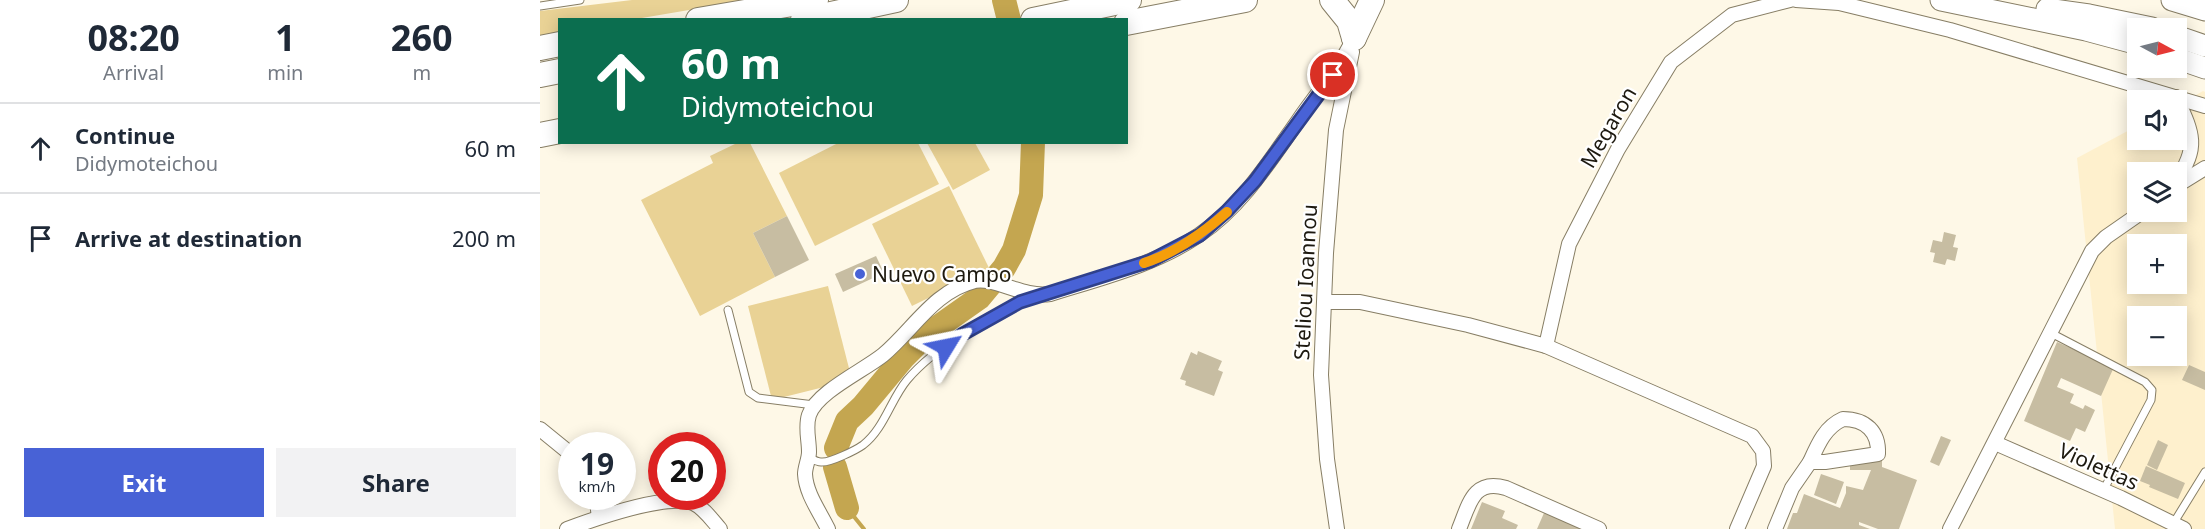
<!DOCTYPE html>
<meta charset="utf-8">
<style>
body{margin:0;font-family:"Noto Sans",sans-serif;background:#f2f2f3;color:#1f2937;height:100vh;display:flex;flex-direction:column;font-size:22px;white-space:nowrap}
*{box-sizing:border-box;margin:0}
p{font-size:20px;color:#747a83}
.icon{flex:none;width:33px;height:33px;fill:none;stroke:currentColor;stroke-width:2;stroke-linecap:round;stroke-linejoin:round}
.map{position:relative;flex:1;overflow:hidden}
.panel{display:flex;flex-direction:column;background:#fff;width:540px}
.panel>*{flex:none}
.hud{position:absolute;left:18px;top:18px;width:570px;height:126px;border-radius:0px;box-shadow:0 3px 15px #0003;background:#0b6e4f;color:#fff;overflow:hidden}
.needle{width:39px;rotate:97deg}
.tools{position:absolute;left:1587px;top:18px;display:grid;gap:12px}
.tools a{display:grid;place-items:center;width:60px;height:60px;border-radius:0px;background:#fff;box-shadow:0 3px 15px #0003;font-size:30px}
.speed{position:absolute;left:18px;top:432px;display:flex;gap:12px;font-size:30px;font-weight:700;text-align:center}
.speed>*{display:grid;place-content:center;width:78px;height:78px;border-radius:50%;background:#fff;box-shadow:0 3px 15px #0003;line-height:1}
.speed small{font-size:15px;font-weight:400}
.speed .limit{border:9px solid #d22;background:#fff;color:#111}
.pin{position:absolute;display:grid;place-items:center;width:51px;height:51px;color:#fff;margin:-26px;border:3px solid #fff;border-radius:50%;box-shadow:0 2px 6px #0007}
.me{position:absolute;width:66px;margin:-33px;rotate:55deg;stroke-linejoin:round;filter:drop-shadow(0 0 4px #0008)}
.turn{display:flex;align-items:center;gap:21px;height:126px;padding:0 24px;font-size:27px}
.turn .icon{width:78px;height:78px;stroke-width:2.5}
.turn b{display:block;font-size:42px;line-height:51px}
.eta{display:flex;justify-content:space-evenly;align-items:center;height:102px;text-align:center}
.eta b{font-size:36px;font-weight:700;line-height:42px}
.button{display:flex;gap:12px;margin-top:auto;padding:12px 24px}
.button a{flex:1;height:69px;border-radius:0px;background:#4862d6;color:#fff;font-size:24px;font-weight:700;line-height:69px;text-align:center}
.button a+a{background:#f2f2f3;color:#1f2937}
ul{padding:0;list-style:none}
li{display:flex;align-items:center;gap:18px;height:90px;padding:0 24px;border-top:2px solid #e0e1e3}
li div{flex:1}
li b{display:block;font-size:22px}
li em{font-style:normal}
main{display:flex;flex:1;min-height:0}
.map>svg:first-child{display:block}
.built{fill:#fef0cd;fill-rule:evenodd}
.green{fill:#e9d295}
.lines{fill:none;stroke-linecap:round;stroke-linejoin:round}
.stream{stroke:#c4a650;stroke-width:4}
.river{stroke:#c4a650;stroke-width:24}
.building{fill:#c7bda2}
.service-casing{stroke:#877e65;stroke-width:9}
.minor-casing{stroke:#877e65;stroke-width:16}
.trunk-casing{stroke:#877e65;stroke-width:23}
.motorway-casing{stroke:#877e65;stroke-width:26}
.service{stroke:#fff;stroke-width:7}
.minor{stroke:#fff;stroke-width:14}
.trunk{stroke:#fff;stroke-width:21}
.motorway{stroke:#fff;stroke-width:24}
.route-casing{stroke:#2f408b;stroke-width:15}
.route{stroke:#4862d6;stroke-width:10}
.slow{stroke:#f59e0b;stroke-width:10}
.poi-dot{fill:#4862d6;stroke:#fff;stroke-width:2}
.labels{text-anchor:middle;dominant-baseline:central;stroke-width:4.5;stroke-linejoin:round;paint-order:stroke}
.street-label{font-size:21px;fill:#1d190f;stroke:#fff}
.poi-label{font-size:21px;fill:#1d190f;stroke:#fff;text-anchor:start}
</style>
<main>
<section class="panel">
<div class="eta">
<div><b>08:20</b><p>Arrival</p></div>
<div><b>1</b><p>min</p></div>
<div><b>260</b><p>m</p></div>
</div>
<ul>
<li><svg class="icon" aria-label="ahead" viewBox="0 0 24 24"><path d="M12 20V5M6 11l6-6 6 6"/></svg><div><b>Continue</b><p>Didymoteichou</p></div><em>60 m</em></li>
<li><svg class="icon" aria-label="arrive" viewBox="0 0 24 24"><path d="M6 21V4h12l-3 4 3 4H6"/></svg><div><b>Arrive at destination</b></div><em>200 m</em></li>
</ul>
<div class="button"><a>Exit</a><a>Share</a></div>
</section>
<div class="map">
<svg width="1665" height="529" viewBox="0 0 1665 529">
<rect width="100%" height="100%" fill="#fef8e7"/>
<path class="built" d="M1663 91 1665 92V529H1575L1537 158 1597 126 1598 140H1636L1637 106ZM1598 172H1636V212H1598ZM1598 244H1636V284H1598ZM1598 316H1636V356H1598Z"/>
<g class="green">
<path d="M92 0H208L96 19 20 20 19 33 0 36V11Z"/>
<path d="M197 143H210L247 216 213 233 235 277 160 316 101 200 173 163 170 156Z"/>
<path d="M298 143H378L399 184 275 246 239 173Z"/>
<path d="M387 143H435L450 170 413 190Z"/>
<path d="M409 186 449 268 372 306 332 224Z"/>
<path d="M288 286 312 380 232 400 208 306Z"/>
</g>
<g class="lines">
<path class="stream" d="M307 508 324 529"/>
<g class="river">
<path d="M464 0 469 20"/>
<path d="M296 448 307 421 323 406 363 358 385 336 439 298 464 268 474 250 491 195 493 142"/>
<path d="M295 467 307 508"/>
</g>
</g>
<g class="building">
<path d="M247 216 269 260 235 277 213 233Z"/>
<path d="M1404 232 1416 235 1413 247 1418 248 1415 261 1407 259 1405 265 1393 262 1395 253 1390 252 1393 240 1402 242Z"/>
<path d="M336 256 344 273 303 292 295 274Z"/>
<path d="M1517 342 1574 367 1561 396 1521 378 1517 387 1534 394 1530 403 1543 409 1545 405 1555 410 1545 432 1536 428 1530 441 1484 421Z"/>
<path d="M658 351 682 361 678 370 683 372 674 396 645 385 646 381 640 379 651 352 657 355Z"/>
<path d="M1649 365 1665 372V390L1642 380Z"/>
<path d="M1401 436 1411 440 1399 466 1390 462Z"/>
<path d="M1618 440 1628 445 1617 470 1607 465Z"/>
<path d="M1342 461V467L1377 480 1359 529H1338L1319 522V525L1330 529H1247L1253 513H1257L1264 494 1300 508 1306 493V486L1323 490 1331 470H1310V462Z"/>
<path d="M1606 466 1645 483 1638 499 1609 487 1610 485 1600 481Z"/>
<path d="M1281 474 1304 482 1296 504 1274 495Z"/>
<path d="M942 502 965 511 962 518 978 525 976 529H931Z"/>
<path d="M1004 513 1044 529H997Z"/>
</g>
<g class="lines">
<g class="service-casing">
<g id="service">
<path d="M0 6 40 0"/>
<path d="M188 310 209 392 218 398 274 405"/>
<path d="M1509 332 1605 382 1612 390 1611 400 1563 491"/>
<path d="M268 457C272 459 277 462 281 462 290 463 316 450 323 445 344 429 351 399 367 380 394 348 455 310 495 298"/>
<path d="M1633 524 1665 472"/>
</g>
</g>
<g class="minor-casing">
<g id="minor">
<path d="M1256 0 1299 3 1410 30 1665 106"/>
<path d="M1636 97C1651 130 1661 147 1636 180"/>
<path d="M1636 186 1665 168"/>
<path d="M785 302H820L928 325 1006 346 1212 436 1223 451 1224 466 1197 529"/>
<path d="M1006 346 1029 244 1078 149 1131 62 1192 15 1250 0"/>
<path d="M1303 419C1326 419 1339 432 1338 454L1285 462H1270C1278 444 1285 427 1303 419Z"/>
<path d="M0 429 32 455"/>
<path d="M1455 443 1581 498 1644 529"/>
<path d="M56 496 59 517"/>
<path d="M27 529C54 519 127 493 153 503 164 508 172 520 180 529"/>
<path d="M288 529C280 512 266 494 265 474 265 467 269 459 269 452 269 439 265 427 269 415 277 392 323 371 343 355 373 330 394 291 435 281 455 277 483 298 510 294 561 278 615 265 659 235 701 207 729 162 758 121 777 93 799 69 814 38"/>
<path d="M797 529 787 459 781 375 786 253 796 130 812 52"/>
<path d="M919 529C929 505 933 478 966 488L1059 529"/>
<path d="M1235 529 1252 488 1270 462"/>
<path d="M1410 529 1552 251 1566 237 1602 212"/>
</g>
</g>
<g class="trunk-casing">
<g id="trunk">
<path d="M1401 0 1546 30 1598 44"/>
<path d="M1632 0 1665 10"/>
<path d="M1507 9 1549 15 1612 28"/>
<path d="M1636 36 1665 46"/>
<path d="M1636 58 1665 68"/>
</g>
</g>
<g class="motorway-casing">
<g id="motorway">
<path d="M792 0 809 21 814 38"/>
<path d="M158 20 276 0"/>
<path d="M263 20 356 0"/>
<path d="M493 20 589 0"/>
<path d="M586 23 705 0"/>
<path d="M814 38 832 0"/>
<path d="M0 48 20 44"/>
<path d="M0 75 20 71"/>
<path d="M0 135 20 131"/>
</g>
</g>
<use href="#service" class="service"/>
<use href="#minor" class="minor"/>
<use href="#trunk" class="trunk"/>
<use href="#motorway" class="motorway"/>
</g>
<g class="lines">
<g class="route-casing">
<path id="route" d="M406 347 423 334 480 302 610 261 660 235 687 211 715 181 793 75"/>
</g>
<use href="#route" class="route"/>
<path class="slow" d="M604 263C635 253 662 234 687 212"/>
</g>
<circle class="poi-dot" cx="320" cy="274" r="6"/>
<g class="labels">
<g class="street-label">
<text transform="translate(1068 127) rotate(-60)">Megaron</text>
<text transform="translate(765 282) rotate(-87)">Steliou Ioannou</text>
<text transform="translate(1559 466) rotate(24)">Violettas</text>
</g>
<g class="poi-label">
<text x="332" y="274">Nuevo Campo</text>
</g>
</g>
</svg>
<div class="tools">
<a><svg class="needle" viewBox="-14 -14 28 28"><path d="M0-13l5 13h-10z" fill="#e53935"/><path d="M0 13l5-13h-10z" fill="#747a83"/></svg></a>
<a><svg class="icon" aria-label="sound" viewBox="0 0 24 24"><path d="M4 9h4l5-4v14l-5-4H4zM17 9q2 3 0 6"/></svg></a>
<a><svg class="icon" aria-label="layers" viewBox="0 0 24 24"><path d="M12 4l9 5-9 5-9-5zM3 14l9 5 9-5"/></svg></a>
<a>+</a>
<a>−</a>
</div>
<div class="speed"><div>19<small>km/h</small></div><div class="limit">20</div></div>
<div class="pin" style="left:793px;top:75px;background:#d93025"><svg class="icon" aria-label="arrive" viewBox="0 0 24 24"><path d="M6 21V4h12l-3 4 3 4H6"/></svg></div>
<svg class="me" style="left:406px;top:347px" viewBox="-20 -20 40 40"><path d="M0-17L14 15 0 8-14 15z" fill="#4862d6" stroke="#fff" stroke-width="4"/></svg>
<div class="hud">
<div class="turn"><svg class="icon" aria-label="ahead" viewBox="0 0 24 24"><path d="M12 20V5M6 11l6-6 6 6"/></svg><div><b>60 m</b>Didymoteichou</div></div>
</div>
</div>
</main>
